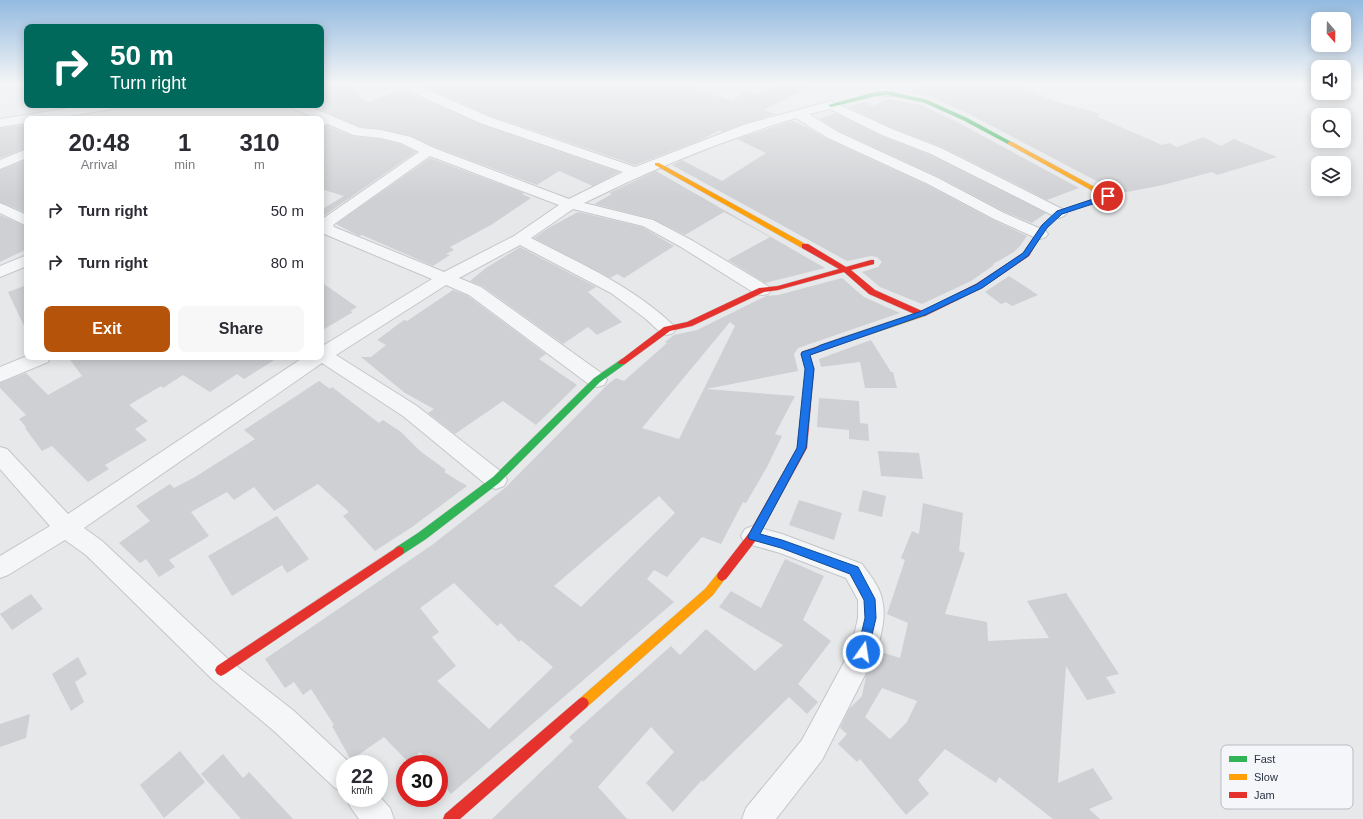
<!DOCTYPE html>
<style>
body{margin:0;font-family:Helvetica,sans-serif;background:#f7f7f7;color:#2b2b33;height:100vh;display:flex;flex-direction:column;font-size:15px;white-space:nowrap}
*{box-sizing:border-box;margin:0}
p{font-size:13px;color:#7c7c81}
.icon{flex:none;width:22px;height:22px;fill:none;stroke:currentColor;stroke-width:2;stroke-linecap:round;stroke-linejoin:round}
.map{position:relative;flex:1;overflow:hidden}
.side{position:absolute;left:24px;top:116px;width:300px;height:244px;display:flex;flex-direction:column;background:#fff;border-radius:8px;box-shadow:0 2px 10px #0003}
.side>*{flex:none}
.guide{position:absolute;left:24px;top:24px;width:300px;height:84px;border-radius:8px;box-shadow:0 2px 10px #0003;background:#00695c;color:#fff;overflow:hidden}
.needle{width:26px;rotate:160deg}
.buttons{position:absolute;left:1311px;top:12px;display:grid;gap:8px}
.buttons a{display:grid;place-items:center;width:40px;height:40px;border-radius:8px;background:#fff;box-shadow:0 2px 10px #0003;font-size:20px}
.speed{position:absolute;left:336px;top:755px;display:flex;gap:8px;font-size:20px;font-weight:700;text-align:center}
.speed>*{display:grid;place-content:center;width:52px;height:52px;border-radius:50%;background:#fff;box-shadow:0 2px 10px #0003;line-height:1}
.speed small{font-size:10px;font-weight:400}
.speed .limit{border:6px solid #d22;background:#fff;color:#111}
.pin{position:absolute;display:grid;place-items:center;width:34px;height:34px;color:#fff;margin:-17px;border:2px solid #fff;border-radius:50%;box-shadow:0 1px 4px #0007}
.me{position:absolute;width:44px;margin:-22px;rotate:13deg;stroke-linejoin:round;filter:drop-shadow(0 0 3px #0008)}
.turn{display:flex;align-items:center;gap:14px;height:84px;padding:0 20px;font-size:18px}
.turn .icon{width:52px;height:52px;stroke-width:2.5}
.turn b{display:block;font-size:28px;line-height:34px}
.eta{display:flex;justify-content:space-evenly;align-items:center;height:68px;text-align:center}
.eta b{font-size:24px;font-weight:800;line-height:28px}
.action{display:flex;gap:8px;margin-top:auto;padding:8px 20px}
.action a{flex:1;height:46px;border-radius:8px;background:#b45309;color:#fff;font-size:16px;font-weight:800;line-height:46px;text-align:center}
.action a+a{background:#f7f7f7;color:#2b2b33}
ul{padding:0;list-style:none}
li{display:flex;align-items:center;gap:12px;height:52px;padding:0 20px}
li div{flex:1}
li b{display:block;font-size:15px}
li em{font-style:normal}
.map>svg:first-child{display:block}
.building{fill:#ced0d3;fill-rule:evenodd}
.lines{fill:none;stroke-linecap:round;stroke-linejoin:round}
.street-casing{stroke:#c4c6c8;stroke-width:2}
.fast-casing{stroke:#c4c6c8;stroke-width:1}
.slow-casing{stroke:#c4c6c8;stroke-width:1}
.jam-casing{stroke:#c4c6c8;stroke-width:1}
.street{fill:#f5f6f7;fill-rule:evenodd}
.fast{fill:#30b455;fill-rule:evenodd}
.slow{fill:#ff9f0a;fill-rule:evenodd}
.jam{fill:#e5322d;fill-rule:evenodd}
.route{fill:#1a73e8;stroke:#114b97}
.key{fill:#f4f6f9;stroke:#b8bcc3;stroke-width:1}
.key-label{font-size:11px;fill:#2b3445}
</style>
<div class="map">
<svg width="1363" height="819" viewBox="0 0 1363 819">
<rect width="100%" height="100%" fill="#e6e8ea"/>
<g class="building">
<path d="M321 84H348L367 103 401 89 480 124 619 172 593 186 559 171 537 185 435 147 411 136 381 129 360 127 321 110Z"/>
<path d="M417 84H684L732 101 743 91 757 94 779 84H813L764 110 776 114 746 123 722 132 720 130 701 140 635 165 491 116Z"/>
<path d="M932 84H1017L1053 101 1101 114 1096 116 1162 145 1169 143 1177 147 1203 137 1221 146 1234 139 1277 157 1217 175 1212 172 1163 185 1116 194 1110 188 971 115 931 97 908 92Z"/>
<path d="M889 99 921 105 959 123 1079 188 1047 200 942 147 893 128 848 107 865 102 872 106Z"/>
<path d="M835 113 881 136 930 155 1046 213 1032 223 1005 212 939 177 839 131 820 119Z"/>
<path d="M792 121 803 125 802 127 805 126 827 139 927 185 993 220 1027 236 1019 247 1014 252 993 264 994 265 971 281 922 304 880 287 862 272 878 267 882 262 877 257 871 256 847 261 672 165 682 160 722 181 766 153 737 139Z"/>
<path d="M27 125V148L0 158V128Z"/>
<path d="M328 126 352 136 381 139 400 144 416 152 322 217 321 210 344 196 321 189V128Z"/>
<path d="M430 158 524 193 522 194 531 198 491 225 450 247 454 250 446 254 450 255 433 266 362 235 359 236 336 224Z"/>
<path d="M27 160V213L0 202V170Z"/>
<path d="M656 171 825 268 765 283 728 260 770 237 724 212 685 235 653 219 594 204 612 194 609 193Z"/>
<path d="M578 212 642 227 674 246 624 278 617 274 610 278 534 238 550 227Z"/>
<path d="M0 215 27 227V249L0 262Z"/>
<path d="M520 247 596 287 588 292 622 322 597 335 588 327 563 344 482 286 470 281 486 268Z"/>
<path d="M1009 276 1038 295 1012 306 1006 302 1001 304 985 292Z"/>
<path d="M842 278 864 297 900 313 798 348 794 354 798 371 706 389 795 396 775 434 782 436 767 467 746 503 743 502 721 544 702 537 667 577 654 570 647 579 674 602 451 794 439 779V764H433L420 752 409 763 384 737 351 760 332 726 334 725 311 689 303 695 294 682 285 688 265 659 432 545 505 488 608 384 616 378 624 381 667 343 665 342 674 335 697 330 766 296 778 295ZM730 322 735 326 679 439 642 428ZM659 496 675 513 581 607 554 586ZM454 583 497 626 501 623 519 642 521 640 553 667 489 729 437 681 456 666 432 637 439 632 420 608Z"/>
<path d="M321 282 357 307 350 311 353 312 321 331Z"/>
<path d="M27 285V332L8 292Z"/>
<path d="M453 290 468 296 546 354 539 359 577 385 536 425 503 401 455 434 428 413 434 409 405 393 361 357H371L386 345 377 340 404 320 407 321Z"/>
<path d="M871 340 891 372H893L897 388H865L860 362 821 367 819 359Z"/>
<path d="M68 357H279L244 379 237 374 210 392 183 375 163 388 161 386 129 405 148 421 135 429 147 440 105 465 109 469 88 482 52 446 42 451 25 428 26 427 19 419 26 415 0 388V383L26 373 48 395 82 376Z"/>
<path d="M319 381 330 389 332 387 379 423 383 420 401 432 420 451 446 470 444 472 467 486 412 527 375 551 343 516 349 512 318 484 274 511 254 487 234 500 227 492 191 512 209 536 169 560 175 567 159 577 146 559 140 563 119 543 150 521 136 506 170 484 174 488 195 477 255 439 244 430Z"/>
<path d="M819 398 859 401 860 423 868 424 869 441 849 439V430L817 427Z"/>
<path d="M878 451 919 453 923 479 881 476Z"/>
<path d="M863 490 886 496 882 517 858 511Z"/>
<path d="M799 500 842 513 834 540 789 525Z"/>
<path d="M923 503 963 513 959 551 965 553 945 614 987 622 988 641 1049 638 1027 601 1066 593 1119 674 1106 677 1116 693 1087 700 1066 666 1058 783 1093 768 1113 799 1089 809 1100 819H1053L999 777 996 783 945 749 918 780 929 794 906 815 860 759 857 762 838 744 847 734 840 728 849 709 862 696 866 676 878 651 900 658 908 623 887 614 905 560 901 558 912 531 919 534ZM882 688 917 701 907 722 890 739 865 717Z"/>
<path d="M277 516 309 559 287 573 282 565 232 596 208 556Z"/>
<path d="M785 559 824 576 803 620 831 641 798 684 818 702 807 714 789 697 703 782 702 780 673 812 646 783 674 752 651 727 598 787 627 819H492L573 741 569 737 671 646 680 655 706 629 755 671 783 645 719 607 731 591 761 608Z"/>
<path d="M31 594 43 609 12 630 0 614Z"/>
<path d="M78 657 87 674 75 682 84 702 71 711 52 674Z"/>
<path d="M30 714 26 738 0 747V724Z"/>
<path d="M180 751 205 782 164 818 140 785Z"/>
<path d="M223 754 243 778 249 772 293 819H241L201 774Z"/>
</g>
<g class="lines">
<g class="street-casing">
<g id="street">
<path d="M399 84H414L490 117 635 167 746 124 831 101 892 129 941 148 1064 210 1067 213 1064 216 1059 218 1054 216 931 154 882 135 830 109 809 114 838 132 938 178 1004 213 1046 231 1048 234 1046 237 1040 239 1034 237 994 219 928 184 828 138 796 118C723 140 652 169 584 203L653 220 693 241 768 286 771 290 768 294 762 295 756 294 681 247 643 226 573 209 531 238C581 264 632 286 673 325L676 329 673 333 667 335 661 333 646 319 611 293 520 245 459 278 481 287 604 375 607 380 604 385 597 387 590 385 469 295 446 285 336 355 417 406 504 474 507 480 504 486 496 489 488 486 403 416 322 363 84 528 102 541 230 661 294 711 351 764H345V793L335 788 274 731 212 679 86 555 65 540 8 575 0 578V556L50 526 0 469V447L7 449 68 514 304 357H321V347L432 279 322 233 321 231V220L419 152 401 143 381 138 353 135 328 124 321 127V119H317L292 108 290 105H306L360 128 381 130 411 137 434 148 569 199 623 172 480 123 401 87ZM430 156 559 205 514 236 444 272 334 227 333 225Z"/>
<path d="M877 84H889L893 93 891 96H883Z"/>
<path d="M89 105H119L117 108 113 109 49 119H27V123L0 127V119Z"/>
<path d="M27 149V158L0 169V160Z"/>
<path d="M0 203 27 215V226L0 213Z"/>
<path d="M27 255V266L0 277V266Z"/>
<path d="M27 356V357H50L48 362 0 382V367Z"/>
<path d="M753 526 782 534 862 564C869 574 880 587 882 599 887 618 880 643 872 661L822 760 776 819H742L746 808 802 740 851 649 858 618V600L846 578 780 553 745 543 741 536 745 529Z"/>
<path d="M379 796 390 808 394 819H359L351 808 346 798H379Z"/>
</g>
</g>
<g class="fast-casing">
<g id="fast">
<path d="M887 91 927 100 967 118 1013 143 1008 144 963 120 923 102 887 95 876 96 831 107 828 105 876 92Z"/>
<path d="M622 359 626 362 625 364 600 382 499 483 426 539 403 554 399 556 395 554 394 551 395 548 418 533 493 477 594 378Z"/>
</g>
</g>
<g class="slow-casing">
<g id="slow">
<path d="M1008 142H1012L1111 196 1061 214 1046 227H1042V225L1057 212 1102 196 1008 144Z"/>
<path d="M655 163H659L809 246 808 248H802L655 165Z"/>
<path d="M922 311 925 312 926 314 925 316 847 342H841L840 340 841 338Z"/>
<path d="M722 571 726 573 727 576 713 595 587 707 583 709 579 707 577 703 579 699 705 589 718 573Z"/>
</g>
</g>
<g class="jam-casing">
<g id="jam">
<path d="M1044 224 1047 226 1029 256 982 288 925 316H919L869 294 844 272 778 290 764 292 692 326 670 331 625 364H619L618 362 664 327 687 322 759 288 778 286 839 269 802 248V244H808L846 267 871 260H874V264L851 270 875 290 922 311 976 284 1023 253 1042 225Z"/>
<path d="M844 337 848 340 847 342 810 355 814 369 807 448 757 539 726 579 722 581 718 579 717 576 718 573 749 533 797 448 806 369 801 354 802 352Z"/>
<path d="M399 546 403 548 404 551 403 554 225 674 221 676 217 674 215 670 217 666Z"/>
<path d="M583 697 587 699 589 703 587 707 460 819H443L445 814 579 699Z"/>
</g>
</g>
<use href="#street" class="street"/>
<use href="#fast" class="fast"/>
<use href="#slow" class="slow"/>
<use href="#jam" class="jam"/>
</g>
<linearGradient id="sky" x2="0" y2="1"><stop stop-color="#93bae0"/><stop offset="0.42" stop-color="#f4f5f6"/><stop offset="1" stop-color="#f4f5f6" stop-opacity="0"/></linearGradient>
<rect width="1363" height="198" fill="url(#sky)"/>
<path class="route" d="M1108 194 1112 196 1111 198 1062 214 1047 228 1028 256 982 288 925 315 810 355 814 369 806 448 760 534 782 540 858 567 875 599 876 618 867 656 863 658 859 656 857 652 865 618 864 600 850 574 781 548 749 539 748 536 797 448 805 369 801 354 802 352 815 348 821 345 919 312 977 284 1023 253 1042 225 1057 211Z"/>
<rect x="1221" y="745" width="132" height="64" rx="6" class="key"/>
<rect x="1229" y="756" width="18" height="6" fill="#30b455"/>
<rect x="1229" y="774" width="18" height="6" fill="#ff9f0a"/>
<rect x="1229" y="792" width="18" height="6" fill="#e5322d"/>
<g class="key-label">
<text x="1254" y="763">Fast</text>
<text x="1254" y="781">Slow</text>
<text x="1254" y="799">Jam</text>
</g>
</svg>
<div class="buttons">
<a><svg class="needle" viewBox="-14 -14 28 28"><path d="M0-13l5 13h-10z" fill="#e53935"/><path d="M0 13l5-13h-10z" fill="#7c7c81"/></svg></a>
<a><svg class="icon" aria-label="sound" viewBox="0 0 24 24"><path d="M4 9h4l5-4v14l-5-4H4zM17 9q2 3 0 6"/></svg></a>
<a><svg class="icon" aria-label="search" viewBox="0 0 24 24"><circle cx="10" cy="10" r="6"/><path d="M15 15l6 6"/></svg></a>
<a><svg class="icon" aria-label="layers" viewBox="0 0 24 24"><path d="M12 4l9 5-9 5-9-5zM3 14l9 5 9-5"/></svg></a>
</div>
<div class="speed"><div>22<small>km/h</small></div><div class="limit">30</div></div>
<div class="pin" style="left:1108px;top:196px;background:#d93025"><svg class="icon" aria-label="arrive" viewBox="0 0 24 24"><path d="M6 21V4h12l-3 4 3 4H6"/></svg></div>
<svg class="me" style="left:863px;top:652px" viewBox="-20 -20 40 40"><circle r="17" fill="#1a73e8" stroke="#fff" stroke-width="3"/><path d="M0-11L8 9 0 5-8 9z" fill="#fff"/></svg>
<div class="guide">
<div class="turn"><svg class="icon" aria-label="right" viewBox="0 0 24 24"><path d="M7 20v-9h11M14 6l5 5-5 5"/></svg><div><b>50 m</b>Turn right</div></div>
</div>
<section class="side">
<div class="eta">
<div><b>20:48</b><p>Arrival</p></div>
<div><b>1</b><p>min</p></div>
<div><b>310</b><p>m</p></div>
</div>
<ul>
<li><svg class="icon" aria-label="right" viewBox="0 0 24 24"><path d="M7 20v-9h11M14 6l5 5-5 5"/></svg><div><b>Turn right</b></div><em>50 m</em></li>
<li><svg class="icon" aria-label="right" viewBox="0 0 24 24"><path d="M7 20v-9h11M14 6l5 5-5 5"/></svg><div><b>Turn right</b></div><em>80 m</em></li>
</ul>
<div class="action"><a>Exit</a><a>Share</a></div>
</section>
</div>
